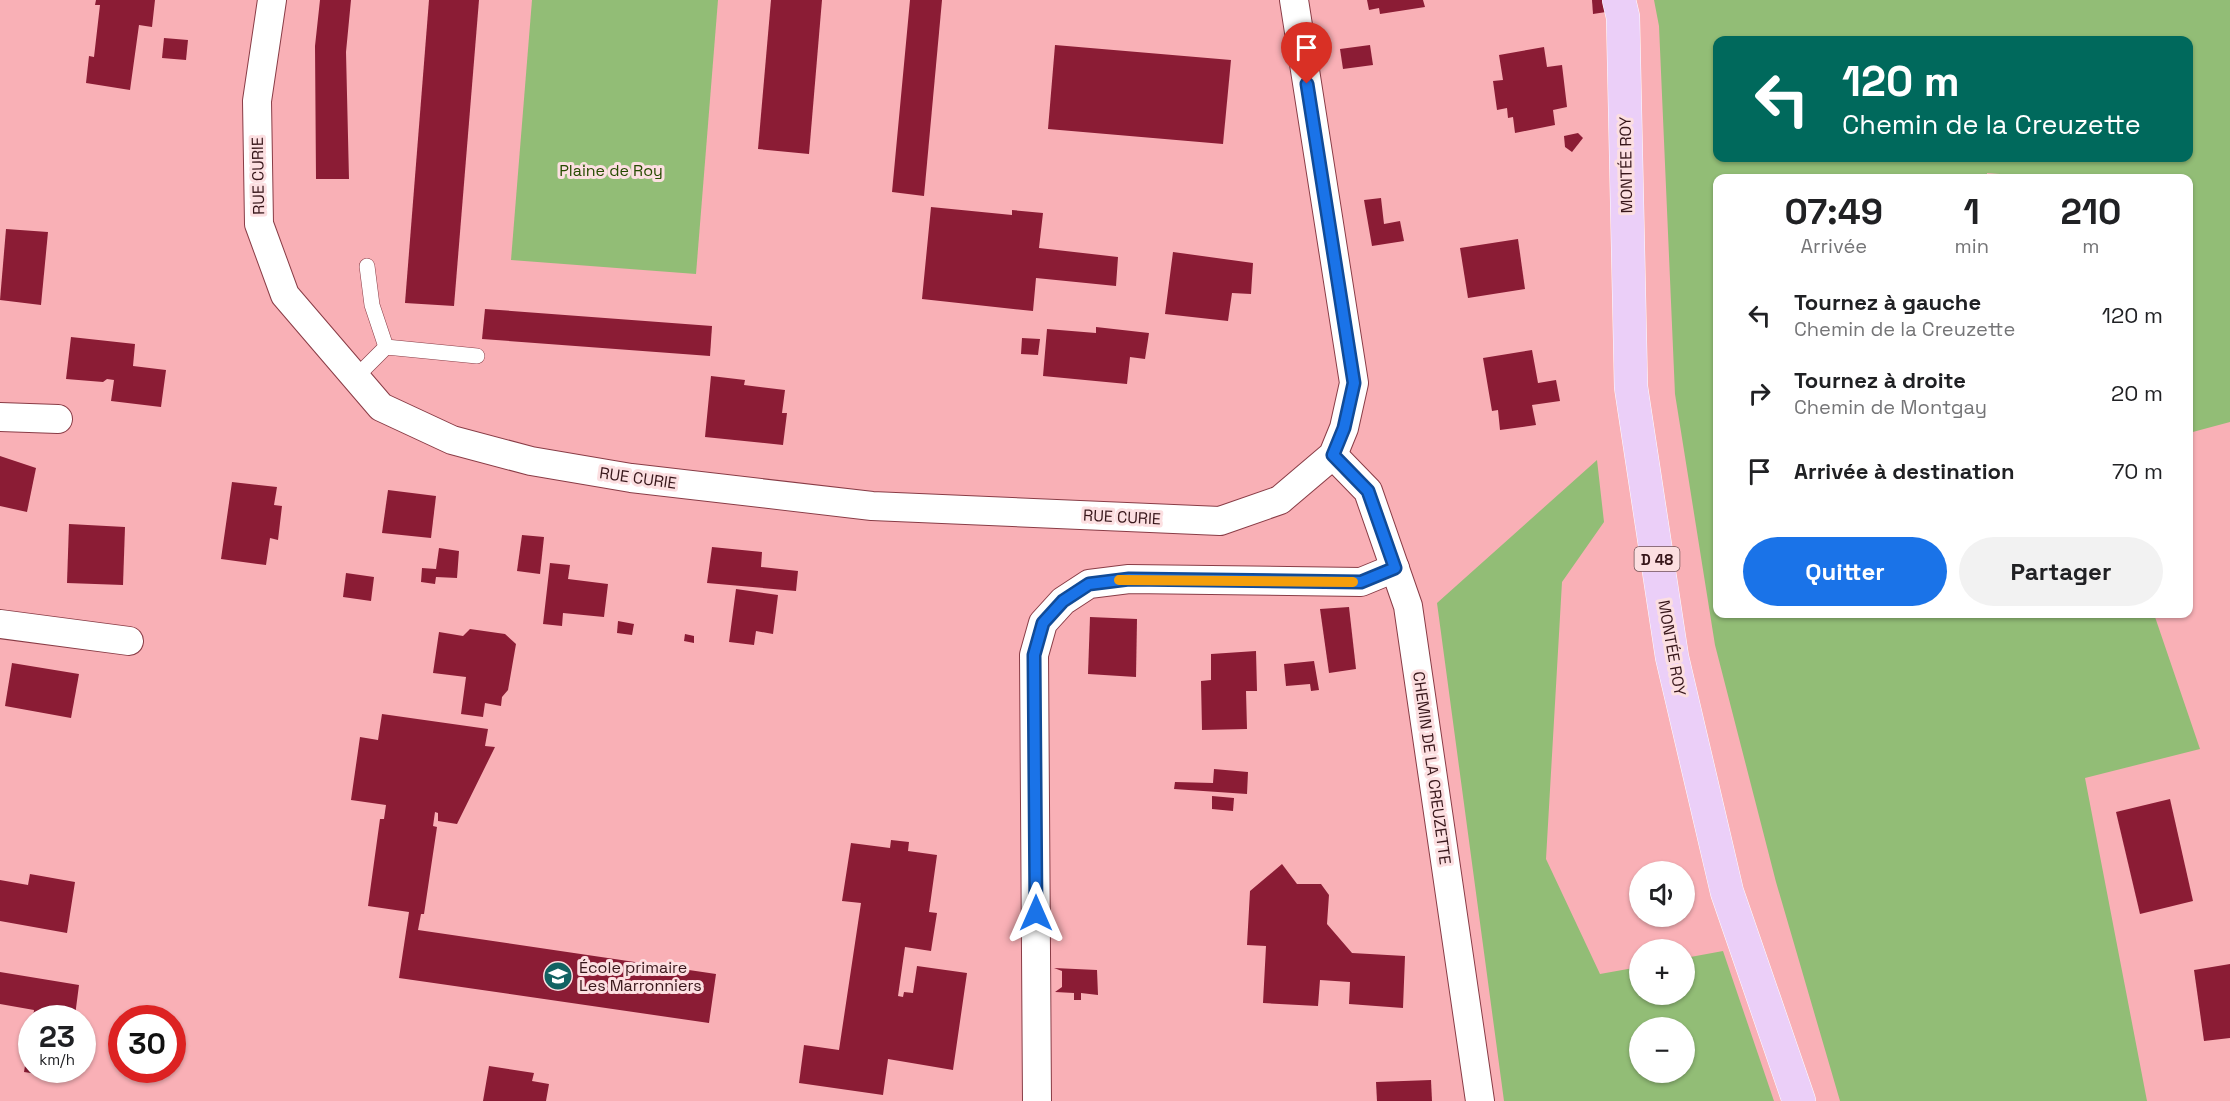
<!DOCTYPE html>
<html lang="fr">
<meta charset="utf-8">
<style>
body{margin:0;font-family:"Space Grotesk",sans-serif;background:#f2f2f2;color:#202124;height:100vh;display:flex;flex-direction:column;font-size:22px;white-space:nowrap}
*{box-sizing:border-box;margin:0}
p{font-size:20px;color:#757577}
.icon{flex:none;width:33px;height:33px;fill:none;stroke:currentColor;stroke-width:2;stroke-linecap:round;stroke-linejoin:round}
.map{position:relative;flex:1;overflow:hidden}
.side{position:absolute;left:1713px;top:174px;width:480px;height:444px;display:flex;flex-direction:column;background:#fff;border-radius:12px;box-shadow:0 2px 4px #0004}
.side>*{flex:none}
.banner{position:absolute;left:1713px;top:36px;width:480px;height:126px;border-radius:12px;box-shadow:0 2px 4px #0004;background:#00695c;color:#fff;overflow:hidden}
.fabs{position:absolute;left:1629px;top:861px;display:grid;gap:12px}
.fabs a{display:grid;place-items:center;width:66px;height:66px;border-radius:50%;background:#fff;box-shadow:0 2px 4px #0004;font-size:30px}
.speed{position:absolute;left:18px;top:1005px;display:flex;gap:12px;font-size:30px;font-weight:700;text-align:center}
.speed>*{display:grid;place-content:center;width:78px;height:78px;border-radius:50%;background:#fff;box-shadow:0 2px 4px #0004;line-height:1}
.speed small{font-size:15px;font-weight:400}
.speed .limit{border:9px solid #d22;background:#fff;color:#111}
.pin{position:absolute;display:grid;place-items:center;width:51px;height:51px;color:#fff;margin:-62px -26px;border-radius:50% 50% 50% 0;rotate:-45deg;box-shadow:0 0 6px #0007}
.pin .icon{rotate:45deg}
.me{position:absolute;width:66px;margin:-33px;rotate:0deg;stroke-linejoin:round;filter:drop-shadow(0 0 4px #0008)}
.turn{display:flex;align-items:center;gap:21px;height:126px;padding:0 30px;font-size:27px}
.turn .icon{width:78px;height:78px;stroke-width:2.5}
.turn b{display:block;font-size:42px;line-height:51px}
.eta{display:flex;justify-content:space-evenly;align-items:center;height:102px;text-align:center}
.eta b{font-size:36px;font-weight:700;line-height:42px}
.button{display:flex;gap:12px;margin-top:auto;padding:12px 30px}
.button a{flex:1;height:69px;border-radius:36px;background:#1a73e8;color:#fff;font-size:24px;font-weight:700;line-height:69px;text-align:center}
.button a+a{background:#f2f2f2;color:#202124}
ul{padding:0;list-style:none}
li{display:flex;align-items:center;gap:18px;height:78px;padding:0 30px}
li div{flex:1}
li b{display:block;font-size:22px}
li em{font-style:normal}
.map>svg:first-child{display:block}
.green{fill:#92bd76;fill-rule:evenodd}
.building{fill:#8b1c35}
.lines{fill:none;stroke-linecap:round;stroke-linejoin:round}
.lane-casing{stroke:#893c46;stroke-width:16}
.street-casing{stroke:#893c46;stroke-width:30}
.primary-casing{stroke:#fff;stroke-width:34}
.lane{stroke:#fff;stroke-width:15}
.street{stroke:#fff;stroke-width:28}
.primary{stroke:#ebcff8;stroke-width:33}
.route-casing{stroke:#114b97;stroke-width:15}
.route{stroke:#1a73e8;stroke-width:10}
.slow{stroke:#f59e0b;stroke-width:10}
.labels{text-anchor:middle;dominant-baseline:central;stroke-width:6;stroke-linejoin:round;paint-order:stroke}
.shield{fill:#fcdfe1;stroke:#725256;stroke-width:1.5}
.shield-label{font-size:15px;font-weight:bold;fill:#37161a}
.street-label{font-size:16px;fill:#37161a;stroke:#fcdfe1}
.park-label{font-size:16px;fill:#264b01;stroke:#fcdfe1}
.poi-label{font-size:16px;fill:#37161a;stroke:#fcdfe1;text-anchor:start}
</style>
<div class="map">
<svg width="2230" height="1101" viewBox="0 0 2230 1101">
<rect width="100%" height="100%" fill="#f9b0b6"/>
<g class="green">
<path d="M532 0H718L696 274 511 260Z"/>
<path d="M1654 0H2230V422L2189 433 2188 178H2048L1987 173V178H1718V614H2154L2200 749 2085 778 2147 1101H1840L1776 882 1715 645 1675 394 1659 26ZM1718 40H2188V158H1718Z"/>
<path d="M1597 460 1604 522 1562 582 1546 859 1600 974 1639 967 1640 994H1684L1685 958 1723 951 1774 1101H1504L1437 603ZM1640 1028H1684V1072H1640Z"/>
</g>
<g class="building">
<path d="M96 0H155L152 27 139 25 130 90 86 83 89 56 94 57 100 5H95Z"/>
<path d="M320 0H351L346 52 349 179H316L315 46Z"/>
<path d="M429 0H479L454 306 405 303Z"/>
<path d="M771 0H822L809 154 758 149Z"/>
<path d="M910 0H942L924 196 892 192Z"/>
<path d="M1367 0H1423L1425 7 1380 14 1379 8 1369 10Z"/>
<path d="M1592 0H1605L1606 12 1593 14Z"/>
<path d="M164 38 188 40 186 60 162 58Z"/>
<path d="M1055 45 1231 60 1223 144 1048 129Z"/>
<path d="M1370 45 1373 65 1343 69 1340 49Z"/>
<path d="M1544 47 1547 67 1562 65 1567 107 1553 110 1555 125 1515 133 1513 117 1508 118 1507 108 1497 110 1493 81 1503 80 1499 55Z"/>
<path d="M1578 133 1583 138 1572 152 1565 147 1564 136Z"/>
<path d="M1381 198 1384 224 1400 221 1404 241 1372 246 1364 200Z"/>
<path d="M931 207 1012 215V210L1043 213 1039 248 1118 257 1116 286 1036 278 1033 311 922 299Z"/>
<path d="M6 229 48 232 41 305 0 300Z"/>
<path d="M1518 239 1525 289 1468 298 1460 248Z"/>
<path d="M1173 252 1253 263 1251 294 1232 293 1228 321 1165 314Z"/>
<path d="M485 309 712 326 710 356 482 339Z"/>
<path d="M1096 327 1149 333 1145 359 1130 357 1127 384 1043 376 1047 329 1096 333Z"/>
<path d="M71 337 135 344 133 366 166 370 161 407 111 401 114 380 107 379 103 382 66 379Z"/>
<path d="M1022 338 1040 339 1038 355 1021 354Z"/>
<path d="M1532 350 1538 383 1556 380 1560 401 1532 405 1536 425 1500 430 1498 410 1492 411 1483 358Z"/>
<path d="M711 376 745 380 744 385 785 390 782 413H787L783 445 705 437Z"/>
<path d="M0 456 36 468 27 512 0 506Z"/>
<path d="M232 482 277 487 274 505 282 506 278 540 270 538 266 565 221 559Z"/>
<path d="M388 490 436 496 431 538 382 533Z"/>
<path d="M69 524 125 527 123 585 67 583Z"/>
<path d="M522 535 544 537 540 574 517 571Z"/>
<path d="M712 547 762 552 761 567 798 571 796 591 707 583Z"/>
<path d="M439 548 459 551 457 578 436 577 435 584 421 582 422 568 436 569Z"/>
<path d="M550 563 570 565 568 579 608 584 604 617 563 613 562 626 543 624Z"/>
<path d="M346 573 374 577 371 601 343 597Z"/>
<path d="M736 589 778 595 773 634 756 631 754 645 729 642Z"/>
<path d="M1349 607 1356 669 1329 673 1320 609Z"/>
<path d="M1090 617 1137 619 1136 677 1088 674Z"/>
<path d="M618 621 634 624 632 635 617 633Z"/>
<path d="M470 629 505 634 516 644 508 690 502 697 501 706 485 703 483 717 461 714 466 677 433 673 439 632 463 636Z"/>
<path d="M685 634 694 636V643L684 641Z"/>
<path d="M1256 651 1257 691H1246L1247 729 1202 730 1201 681 1211 680V654Z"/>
<path d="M1314 661 1319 690 1311 691 1310 684 1286 686 1284 664Z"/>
<path d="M12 663 79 674 71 718 5 706Z"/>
<path d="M382 714 488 729 485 746 495 747 457 824 438 821V813L435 812 433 826 437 827 424 914H421L418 930 716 974 709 1023 399 978 409 912 368 906 380 819H384L386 805 351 800 360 737 378 740Z"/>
<path d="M1214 769 1248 772 1247 794 1174 789 1175 782 1213 783Z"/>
<path d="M1212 796 1234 798 1233 811 1212 809Z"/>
<path d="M2170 799 2193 901 2140 914 2116 812Z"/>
<path d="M891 840 909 842 908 851 937 855 929 912 937 913 931 951 905 947 898 996 903 997 904 992 913 993 917 966 967 973 953 1070 888 1059 883 1095 799 1083 804 1045 839 1050 861 903 842 901 851 843 890 848Z"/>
<path d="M1282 864 1297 884H1321L1329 895 1327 924 1352 953 1405 956 1403 1008 1349 1004 1350 982 1320 980 1318 1006 1263 1003 1266 946 1247 945 1250 891Z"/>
<path d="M30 874 75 882 67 933 0 921V880L28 885Z"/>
<path d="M2230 964V1038L2204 1041 2194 970Z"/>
<path d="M1054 968 1097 970 1098 995 1081 993V1000H1074V993L1055 992 1062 987V971Z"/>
<path d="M0 972 79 985 75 1016 81 1018H33L34 1010 0 1004Z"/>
<path d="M30 1035 32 1070H66L65 1078 24 1072Z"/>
<path d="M489 1066 534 1073 532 1081 549 1084 546 1101H483Z"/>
<path d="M1431 1080 1432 1101H1377L1376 1082Z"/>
</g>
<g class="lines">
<g class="lane-casing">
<g id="lane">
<path d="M367 266 372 305 386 347"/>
<path d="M356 377 386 347 477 356"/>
</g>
</g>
<g class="street-casing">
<g id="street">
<path d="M272 0 257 101 259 224 285 295 381 407 452 440 531 461 631 478 872 506 1220 521 1280 500 1333 455 1344 428 1354 383 1294 0"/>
<path d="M0 417 58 419"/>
<path d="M1333 455 1368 491 1408 606 1480 1101"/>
<path d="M0 624 129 641"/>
<path d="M1037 1101 1034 655 1043 623 1063 601 1089 584 1129 579 1361 582 1395 568"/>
</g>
</g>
<g class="primary-casing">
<path id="primary" d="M1619 0 1623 17 1631 387 1672 657 1727 892 1799 1101"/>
</g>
<use href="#lane" class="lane"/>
<use href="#street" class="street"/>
<use href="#primary" class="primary"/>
</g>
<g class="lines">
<g class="route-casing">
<path id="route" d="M1036 913 1034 655 1043 623 1063 601 1089 584 1129 579 1361 582 1395 568 1368 491 1333 455 1344 428 1354 383 1307 84"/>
</g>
<use href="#route" class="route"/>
<path class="slow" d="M1119 580 1353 582"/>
</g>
<defs>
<g id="school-disc" transform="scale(1.5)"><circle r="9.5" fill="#126262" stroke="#fcdfe1"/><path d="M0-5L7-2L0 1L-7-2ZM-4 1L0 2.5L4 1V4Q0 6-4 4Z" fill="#fff"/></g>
</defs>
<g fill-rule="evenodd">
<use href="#school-disc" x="558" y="976"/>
</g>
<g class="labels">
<rect class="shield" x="1634.5" y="547" width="45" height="24" rx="4.5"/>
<g class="shield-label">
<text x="1657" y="559">D 48</text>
</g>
<g class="street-label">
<text transform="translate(1626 165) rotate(-91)">MONTÉE ROY</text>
<text transform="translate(258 176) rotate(-91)">RUE CURIE</text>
<text transform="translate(638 478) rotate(8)">RUE CURIE</text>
<text transform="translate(1122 517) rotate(3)">RUE CURIE</text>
<text transform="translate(1672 648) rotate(80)">MONTÉE ROY</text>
<text transform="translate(1432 768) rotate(82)">CHEMIN DE LA CREUZETTE</text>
</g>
<g class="park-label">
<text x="611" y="170">Plaine de Roy</text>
</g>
<g class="poi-label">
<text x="579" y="967">École primaire<tspan x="579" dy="18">Les Marronniers</tspan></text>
</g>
</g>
</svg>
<div class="fabs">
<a><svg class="icon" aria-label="sound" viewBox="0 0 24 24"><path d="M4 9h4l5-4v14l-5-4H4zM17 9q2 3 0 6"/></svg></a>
<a>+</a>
<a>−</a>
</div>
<div class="speed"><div>23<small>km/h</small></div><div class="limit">30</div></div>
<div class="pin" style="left:1307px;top:84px;background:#d93025"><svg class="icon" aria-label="arrive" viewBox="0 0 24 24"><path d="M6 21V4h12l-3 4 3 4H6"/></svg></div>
<svg class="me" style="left:1036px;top:913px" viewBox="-20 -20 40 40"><path d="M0-17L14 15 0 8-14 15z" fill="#1a73e8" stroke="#fff" stroke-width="4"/></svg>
<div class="banner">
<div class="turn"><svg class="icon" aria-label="left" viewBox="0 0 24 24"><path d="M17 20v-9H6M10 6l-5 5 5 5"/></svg><div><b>120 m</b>Chemin de la Creuzette</div></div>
</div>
<section class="side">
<div class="eta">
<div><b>07:49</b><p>Arrivée</p></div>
<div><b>1</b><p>min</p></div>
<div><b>210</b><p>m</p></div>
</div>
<ul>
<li><svg class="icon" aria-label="left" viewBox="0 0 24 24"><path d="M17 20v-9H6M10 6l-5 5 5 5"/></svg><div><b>Tournez à gauche</b><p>Chemin de la Creuzette</p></div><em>120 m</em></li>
<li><svg class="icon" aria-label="right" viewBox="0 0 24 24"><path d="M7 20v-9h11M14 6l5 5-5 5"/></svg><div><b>Tournez à droite</b><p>Chemin de Montgay</p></div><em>20 m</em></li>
<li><svg class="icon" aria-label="arrive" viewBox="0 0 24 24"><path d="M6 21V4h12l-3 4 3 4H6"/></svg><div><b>Arrivée à destination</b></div><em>70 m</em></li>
</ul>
<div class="button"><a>Quitter</a><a>Partager</a></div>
</section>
</div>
